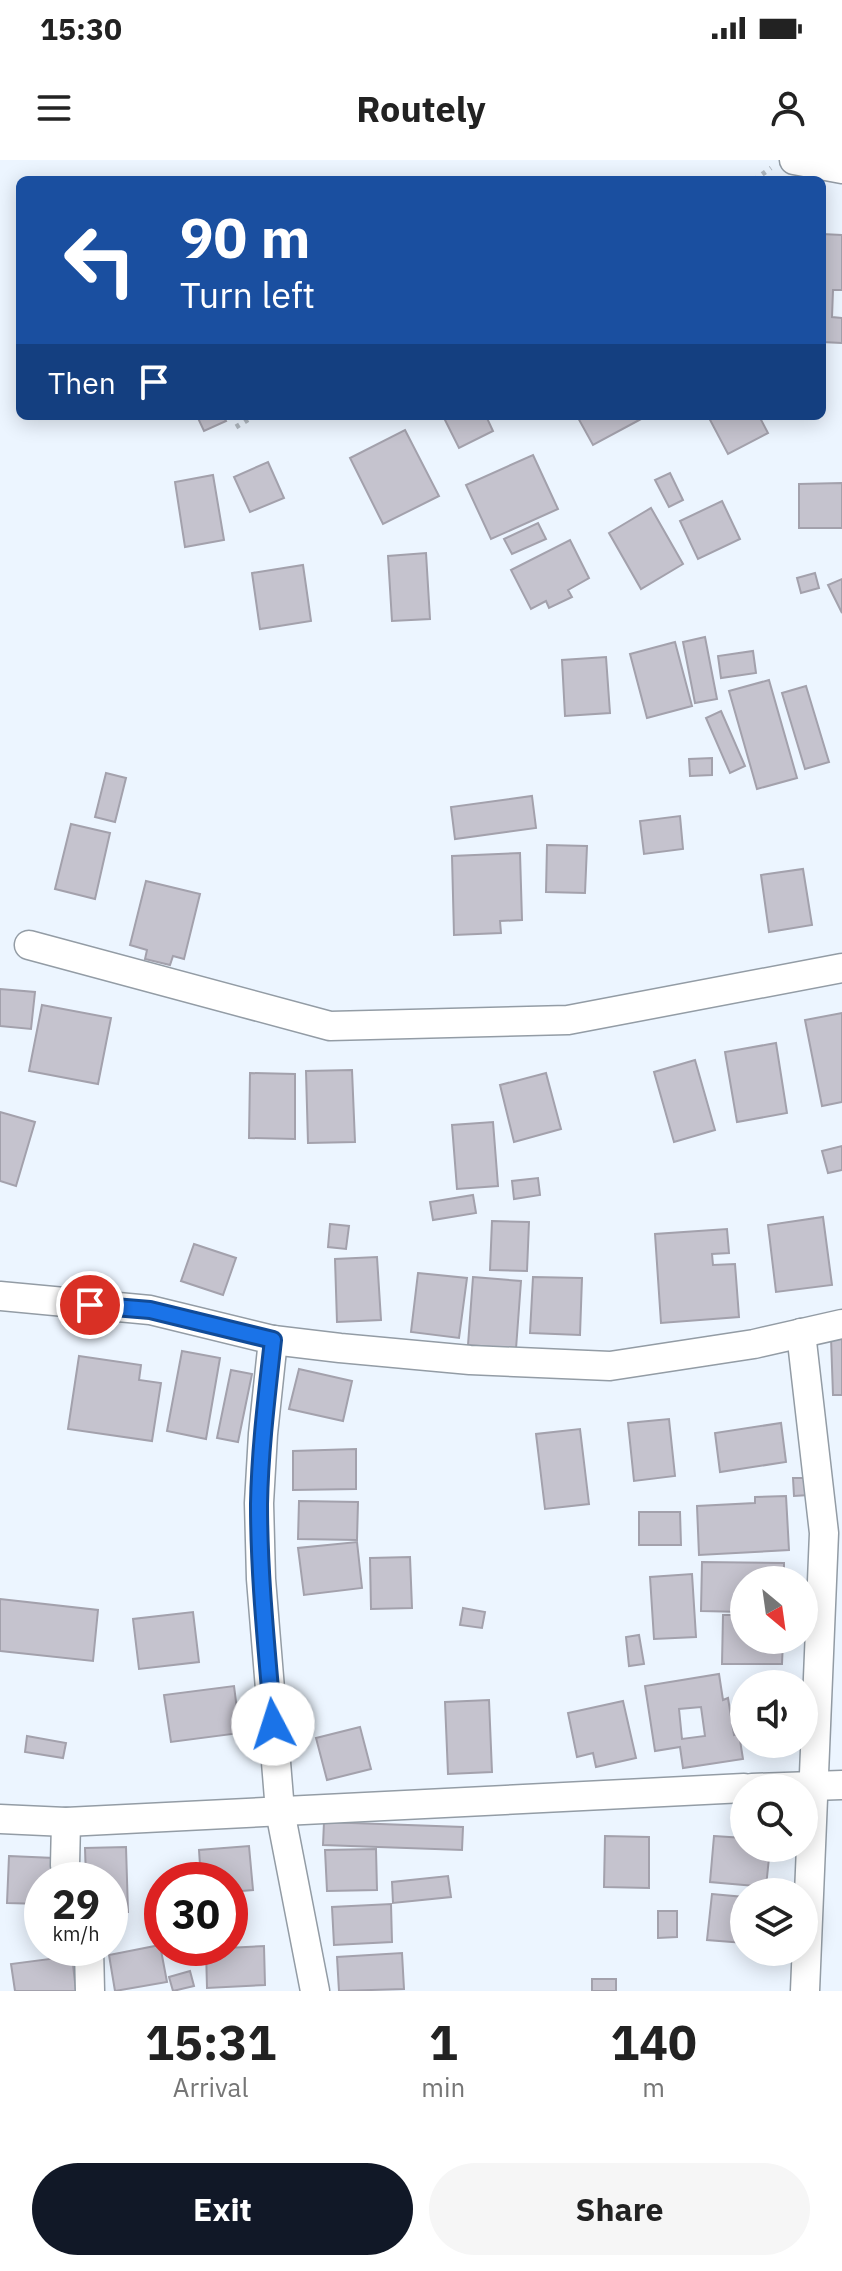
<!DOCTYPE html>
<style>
body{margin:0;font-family:"IBM Plex Sans",sans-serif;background:#f6f6f6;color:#222;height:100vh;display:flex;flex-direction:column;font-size:30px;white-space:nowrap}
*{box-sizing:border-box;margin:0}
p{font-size:26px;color:#767676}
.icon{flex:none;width:44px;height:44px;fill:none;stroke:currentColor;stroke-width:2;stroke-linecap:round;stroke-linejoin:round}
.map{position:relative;height:1831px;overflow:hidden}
.details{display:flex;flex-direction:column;background:#fff;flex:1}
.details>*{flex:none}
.top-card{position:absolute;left:16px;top:16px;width:810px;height:244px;border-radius:12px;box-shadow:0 4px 20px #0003;background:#1a4fa0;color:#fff;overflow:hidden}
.needle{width:52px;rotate:151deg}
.controls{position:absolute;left:730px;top:1406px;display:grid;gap:16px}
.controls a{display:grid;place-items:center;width:88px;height:88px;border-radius:50%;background:#fff;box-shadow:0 4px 20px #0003;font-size:40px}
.speed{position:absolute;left:24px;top:1702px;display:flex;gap:16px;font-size:40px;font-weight:700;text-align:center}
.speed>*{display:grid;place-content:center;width:104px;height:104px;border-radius:50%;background:#fff;box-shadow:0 4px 20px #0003;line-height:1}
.speed small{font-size:20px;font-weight:400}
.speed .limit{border:12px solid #d22;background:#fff;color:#111}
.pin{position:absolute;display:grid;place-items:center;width:68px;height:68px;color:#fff;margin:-34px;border:4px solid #fff;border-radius:50%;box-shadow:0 2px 8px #0007}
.me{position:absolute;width:88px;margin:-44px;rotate:355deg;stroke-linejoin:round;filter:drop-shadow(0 0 6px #0008)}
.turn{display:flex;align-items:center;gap:28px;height:168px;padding:0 32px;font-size:36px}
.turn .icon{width:104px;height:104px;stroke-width:2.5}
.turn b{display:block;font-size:56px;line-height:68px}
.then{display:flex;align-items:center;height:76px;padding:0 32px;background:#0003;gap:16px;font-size:30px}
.eta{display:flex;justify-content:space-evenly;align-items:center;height:136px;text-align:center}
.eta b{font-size:48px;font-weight:800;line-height:56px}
.cta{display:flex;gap:16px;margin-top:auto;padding:16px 32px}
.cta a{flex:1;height:92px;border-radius:48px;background:#111827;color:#fff;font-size:32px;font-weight:800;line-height:92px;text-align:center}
.cta a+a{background:#f6f6f6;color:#222}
.status{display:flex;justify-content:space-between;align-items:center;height:56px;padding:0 40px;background:#fff;direction:ltr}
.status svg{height:22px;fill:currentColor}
header{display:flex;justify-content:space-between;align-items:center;height:104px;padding:0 32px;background:#fff;font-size:36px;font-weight:800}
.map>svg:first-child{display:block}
.building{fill:#c5c3ce;stroke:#a3a1ac;stroke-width:2;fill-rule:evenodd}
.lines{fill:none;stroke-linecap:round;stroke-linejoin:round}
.minor-casing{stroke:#939ca5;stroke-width:31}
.path{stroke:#b1b9c1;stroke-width:5;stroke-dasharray:4 6;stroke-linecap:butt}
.minor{stroke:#fff;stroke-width:28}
.route-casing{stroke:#114b97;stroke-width:20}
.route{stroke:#1a73e8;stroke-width:14}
</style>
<div class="status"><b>15:30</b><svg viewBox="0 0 49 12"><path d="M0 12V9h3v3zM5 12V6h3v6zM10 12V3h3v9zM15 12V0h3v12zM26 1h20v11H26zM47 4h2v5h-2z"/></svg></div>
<header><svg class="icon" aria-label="menu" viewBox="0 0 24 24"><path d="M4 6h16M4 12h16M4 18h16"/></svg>Routely<svg class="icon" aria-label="person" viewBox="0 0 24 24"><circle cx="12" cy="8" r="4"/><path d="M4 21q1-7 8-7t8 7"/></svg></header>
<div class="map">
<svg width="842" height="1831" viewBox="0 0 842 1831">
<rect width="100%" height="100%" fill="#ecf5ff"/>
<g class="building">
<path d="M822 74 842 75V130H833L832 157 842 158V183L822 182Z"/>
<path d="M197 256H223L226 261 204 271Z"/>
<path d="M443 256H486L493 271 459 288Z"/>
<path d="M577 256H642L643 258 593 285Z"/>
<path d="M708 256H759L768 273 728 294Z"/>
<path d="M405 270 439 336 383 364 350 298Z"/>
<path d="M533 295 558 349 491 379 466 325Z"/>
<path d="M268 302 284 338 250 352 234 317Z"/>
<path d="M670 313 683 340 669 347 655 320Z"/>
<path d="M213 315 224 380 185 387 175 322Z"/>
<path d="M842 323V368H799V324Z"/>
<path d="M722 341 740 379 698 399 680 361Z"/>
<path d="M651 348 683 404 641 429 609 373Z"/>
<path d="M538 363 546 379 512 394 504 379Z"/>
<path d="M570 380 589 418 568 430 572 437 549 448 546 441 531 449 511 410Z"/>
<path d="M426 393 430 459 392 461 388 396Z"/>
<path d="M303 405 311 461 260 469 252 413Z"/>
<path d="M815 413 819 428 801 433 797 418Z"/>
<path d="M842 419V453L828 425Z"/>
<path d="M705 477 717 539 695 543 683 482Z"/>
<path d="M675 482 692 546 647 558 630 494Z"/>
<path d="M753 491 756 513 721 518 718 496Z"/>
<path d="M606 497 610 553 565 556 562 500Z"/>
<path d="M769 520 797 618 757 629 729 531Z"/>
<path d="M806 526 829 602 805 609 782 533Z"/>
<path d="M721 551 745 606 730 613 706 558Z"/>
<path d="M712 598V615L690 616 689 599Z"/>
<path d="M106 613 126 618 115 662 95 657Z"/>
<path d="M532 636 536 668 455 679 451 647Z"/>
<path d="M680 656 683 689 644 694 640 661Z"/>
<path d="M71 664 110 673 95 739 55 729Z"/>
<path d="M547 685 587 686 585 733 546 732Z"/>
<path d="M520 693 522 760 500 761 501 773 454 775 452 696Z"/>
<path d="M803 709 812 765 769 772 761 715Z"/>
<path d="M146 721 200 734 184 799 173 796 170 805 145 799 147 790 130 785Z"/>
<path d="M0 829 35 832 31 869 0 866Z"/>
<path d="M42 845 111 858 98 924 29 911Z"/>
<path d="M842 853V942L822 946 805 860Z"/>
<path d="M776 883 787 953 737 962 725 892Z"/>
<path d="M695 900 715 970 674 982 654 912Z"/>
<path d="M352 910 355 982 308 983 306 911Z"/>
<path d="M250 913 295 914V979L249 978Z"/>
<path d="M546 913 561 969 514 982 500 925Z"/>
<path d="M0 952 35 962 16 1026 0 1021Z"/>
<path d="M493 962 498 1026 457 1029 452 965Z"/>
<path d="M842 986V1010L828 1013 822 991Z"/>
<path d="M538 1018 540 1035 514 1039 512 1021Z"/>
<path d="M473 1035 476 1053 433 1060 430 1042Z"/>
<path d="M823 1057 832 1125 776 1132 768 1065Z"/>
<path d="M492 1061 529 1062 527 1111 490 1110Z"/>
<path d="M330 1064 349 1066 346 1089 328 1087Z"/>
<path d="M727 1069 729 1093 712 1094 713 1105 735 1104 739 1157 661 1163 655 1074Z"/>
<path d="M194 1084 236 1098 223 1135 181 1121Z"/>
<path d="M377 1097 381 1160 337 1162 335 1099Z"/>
<path d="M418 1113 467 1118 459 1178 411 1172Z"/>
<path d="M473 1117 521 1121 516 1189 468 1185Z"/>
<path d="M533 1117 582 1118 580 1175 530 1173Z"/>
<path d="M842 1177V1235H833L831 1178Z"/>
<path d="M182 1191 220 1198 206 1279 167 1271Z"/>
<path d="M79 1196 141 1205 139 1220 161 1223 152 1281 68 1269Z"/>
<path d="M299 1209 352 1221 343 1261 289 1249Z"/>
<path d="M231 1210 252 1214 238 1282 217 1278Z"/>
<path d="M669 1259 675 1316 634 1321 628 1263Z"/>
<path d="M781 1263 786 1302 720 1312 715 1273Z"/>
<path d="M580 1269 589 1344 545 1349 536 1274Z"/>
<path d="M356 1289V1329L293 1330V1291Z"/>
<path d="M793 1318H809V1335L794 1336Z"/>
<path d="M786 1336 789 1390 699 1395 697 1346 755 1343V1337Z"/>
<path d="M299 1341 358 1342 357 1380 298 1379Z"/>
<path d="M639 1352H680L681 1385H639Z"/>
<path d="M357 1382 362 1428 304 1435 298 1388Z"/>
<path d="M410 1397 412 1448 371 1449 370 1398Z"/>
<path d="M702 1402 784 1403V1420H744V1452L701 1451Z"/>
<path d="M692 1414 696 1477 654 1479 650 1417Z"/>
<path d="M0 1439 98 1450 93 1501 0 1491Z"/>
<path d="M463 1448 485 1452 482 1468 460 1465Z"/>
<path d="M193 1452 199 1502 139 1509 133 1459Z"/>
<path d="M723 1455H744V1480H783L782 1504H722Z"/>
<path d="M639 1475 644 1504 629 1506 626 1477Z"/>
<path d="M719 1514 723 1540 728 1538 734 1575 739 1574 743 1599 683 1608 680 1587 655 1591 645 1526ZM701 1547 705 1576 682 1579 679 1549Z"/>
<path d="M234 1526 240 1573 171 1582 164 1535Z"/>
<path d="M489 1540 492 1612 448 1614 445 1542Z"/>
<path d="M623 1541 636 1598 596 1607 593 1593 577 1597 568 1553Z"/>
<path d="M360 1567 371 1609 327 1620 316 1578Z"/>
<path d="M27 1576 66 1583 63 1598 25 1592Z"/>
<path d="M324 1662 463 1667 462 1690 323 1685Z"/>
<path d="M605 1676 649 1677V1728L604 1727Z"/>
<path d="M714 1676 744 1678V1688H770L766 1727 710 1722Z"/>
<path d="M249 1686 253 1730 230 1732V1720H201L199 1690Z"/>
<path d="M126 1687 128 1752H110V1720H86L85 1688Z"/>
<path d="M376 1689 377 1730 327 1731 325 1690Z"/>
<path d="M9 1696 54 1698 53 1720H42V1744L7 1743Z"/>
<path d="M448 1716 451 1737 393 1743 392 1722Z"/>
<path d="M712 1734 744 1737V1783L707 1780Z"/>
<path d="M391 1744 392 1782 334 1785 332 1747Z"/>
<path d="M658 1751H677V1777L658 1778Z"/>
<path d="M160 1785 167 1822 115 1831 109 1795Z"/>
<path d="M264 1786 265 1825 207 1828 206 1789Z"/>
<path d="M402 1793 404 1829 339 1831 337 1797Z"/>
<path d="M72 1796 76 1831H15L11 1804Z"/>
<path d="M190 1811 194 1826 173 1831 169 1817Z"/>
<rect x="592" y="1819" width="24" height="12"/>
</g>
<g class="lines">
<g class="minor-casing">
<g id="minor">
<path d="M794 0 842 9"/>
<path d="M29 785 330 866 568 860 842 808"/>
<path d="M0 1136 150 1150 273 1180 340 1188 470 1200 610 1206 754 1184 842 1164"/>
<path d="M801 1173 824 1373 805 1831"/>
<path d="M273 1180 263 1274 259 1343 261 1419 280 1651 315 1831"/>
<path d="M752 1628 842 1625"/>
<path d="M0 1659 66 1662 744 1628"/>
<path d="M66 1662 65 1705 69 1720"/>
<path d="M89 1788 90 1831"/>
</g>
</g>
<g class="path">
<path d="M754 20 771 8"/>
<path d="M236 267 254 256"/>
</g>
<use href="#minor" class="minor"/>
</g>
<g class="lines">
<g class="route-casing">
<path id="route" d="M90 1145 150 1150 273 1180C267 1234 260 1289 259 1344 259 1418 267 1491 273 1564"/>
</g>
<use href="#route" class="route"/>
</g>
</svg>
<div class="controls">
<a><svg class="needle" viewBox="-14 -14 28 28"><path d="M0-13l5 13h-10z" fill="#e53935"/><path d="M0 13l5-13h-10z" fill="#767676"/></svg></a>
<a><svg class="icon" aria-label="sound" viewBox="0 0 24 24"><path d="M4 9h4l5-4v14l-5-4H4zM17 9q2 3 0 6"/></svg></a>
<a><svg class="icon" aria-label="search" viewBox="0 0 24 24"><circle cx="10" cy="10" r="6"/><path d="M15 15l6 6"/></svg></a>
<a><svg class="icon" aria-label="layers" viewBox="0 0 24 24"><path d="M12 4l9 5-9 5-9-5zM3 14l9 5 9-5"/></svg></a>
</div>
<div class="speed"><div>29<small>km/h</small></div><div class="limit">30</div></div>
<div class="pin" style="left:90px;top:1145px;background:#d93025"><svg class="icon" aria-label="arrive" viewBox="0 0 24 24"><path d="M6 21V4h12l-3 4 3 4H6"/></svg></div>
<svg class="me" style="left:273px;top:1564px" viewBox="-20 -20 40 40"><circle r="19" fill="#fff"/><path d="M0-13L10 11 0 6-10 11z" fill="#1a73e8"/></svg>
<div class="top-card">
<div class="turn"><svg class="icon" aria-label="left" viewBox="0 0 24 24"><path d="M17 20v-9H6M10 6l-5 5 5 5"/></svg><div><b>90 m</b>Turn left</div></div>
<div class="then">Then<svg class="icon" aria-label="arrive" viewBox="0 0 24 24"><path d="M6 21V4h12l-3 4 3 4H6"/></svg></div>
</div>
</div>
<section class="details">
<div class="eta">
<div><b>15:31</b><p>Arrival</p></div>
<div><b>1</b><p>min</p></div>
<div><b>140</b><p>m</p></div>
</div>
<div class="cta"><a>Exit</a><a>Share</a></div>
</section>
